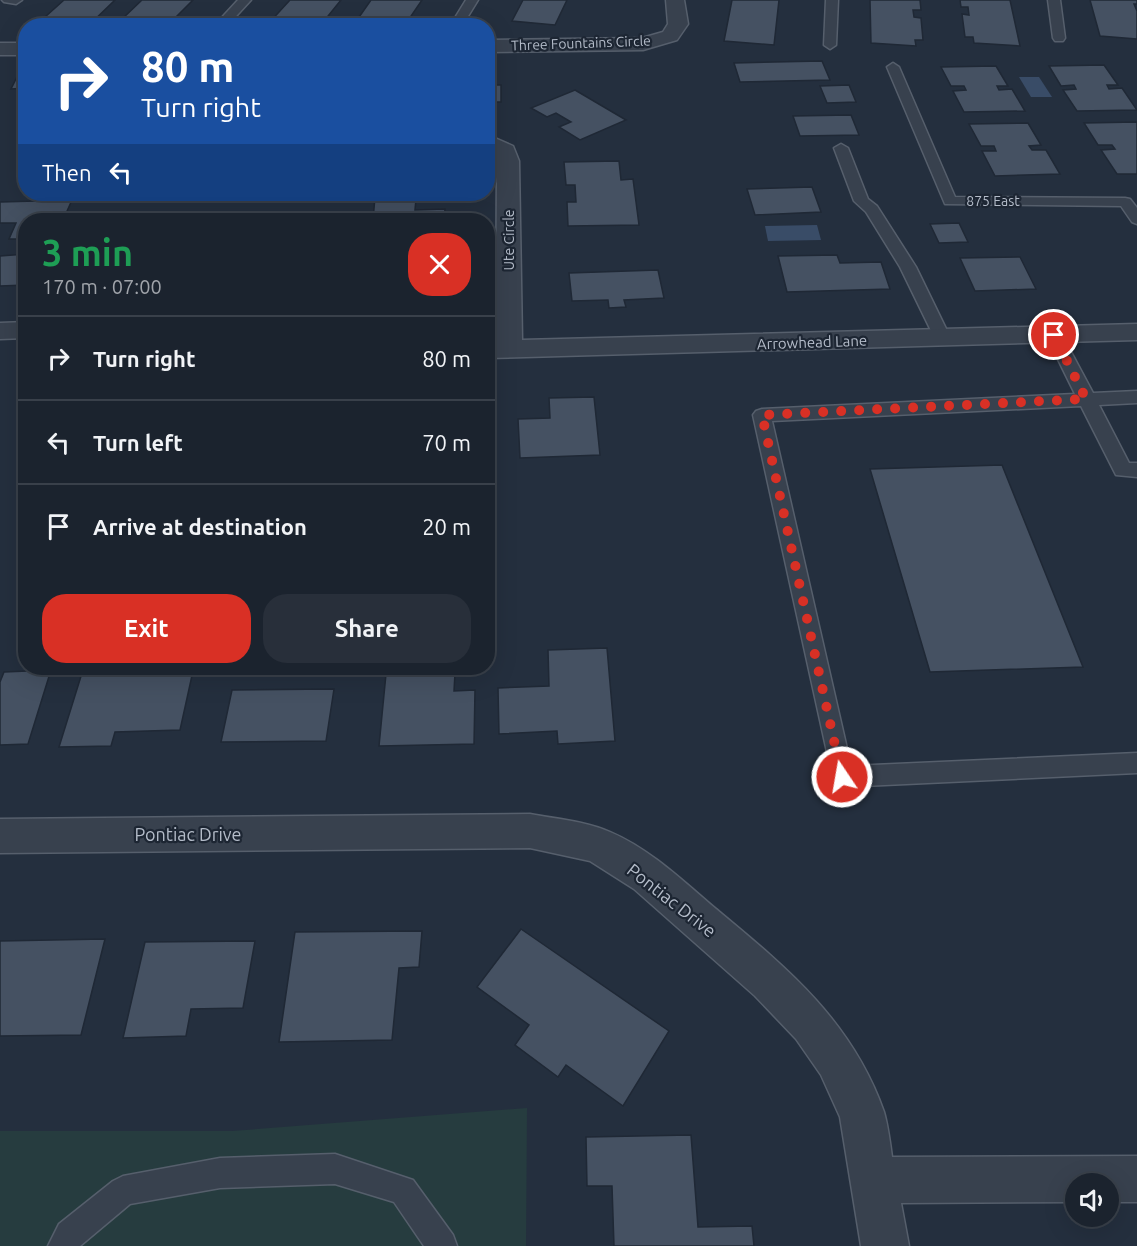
<!DOCTYPE html>
<meta charset="utf-8">
<style>
body{margin:0;font-family:Ubuntu,sans-serif;background:#282f3a;color:#f1f3f6;height:100vh;display:flex;flex-direction:column;font-size:22px;white-space:nowrap}
*{box-sizing:border-box;margin:0}
p{font-size:20px;color:#a0a4aa}
.icon{flex:none;width:33px;height:33px;fill:none;stroke:currentColor;stroke-width:2;stroke-linecap:round;stroke-linejoin:round}
.map{position:relative;flex:1;overflow:hidden}
.panel{position:absolute;left:18px;top:213px;width:477px;height:462px;display:flex;flex-direction:column;background:#1b232e;border-radius:24px;box-shadow:0 6px 24px #0002,0 0 0 2px #39404a}
.panel>*{flex:none}
.top-card{position:absolute;left:18px;top:18px;width:477px;height:183px;border-radius:24px;box-shadow:0 6px 24px #0002,0 0 0 2px #39404a;background:#1a4fa0;color:#fff;overflow:hidden}
.controls{position:absolute;left:1065px;top:1173px;display:grid;gap:12px}
.controls a{display:grid;place-items:center;width:54px;height:54px;border-radius:50%;background:#1b232e;box-shadow:0 6px 24px #0002,0 0 0 2px #39404a;font-size:30px}
.pin{position:absolute;display:grid;place-items:center;width:51px;height:51px;color:#fff;margin:-26px;border:3px solid #fff;border-radius:50%;box-shadow:0 2px 6px #0007}
.me{position:absolute;width:66px;margin:-33px;rotate:348deg;stroke-linejoin:round;filter:drop-shadow(0 0 4px #0008)}
.turn{display:flex;align-items:center;gap:21px;height:126px;padding:0 24px;font-size:27px}
.turn .icon{width:78px;height:78px;stroke-width:2.5}
.turn b{display:block;font-size:42px;line-height:51px}
.then{display:flex;align-items:center;height:57px;padding:0 24px;background:#0003;gap:12px;font-size:22px}
.round{display:grid;place-items:center;flex:none;width:63px;height:63px;border-radius:24px;background:#282f3a}
.headline{display:flex;align-items:center;justify-content:space-between;height:102px;padding:0 24px}
h1{font-size:36px;font-weight:700;line-height:45px;color:#1e9e55}
.action{display:flex;gap:12px;margin-top:auto;padding:12px 24px}
.action a{flex:1;height:69px;border-radius:24px;background:#d93025;color:#fff;font-size:24px;font-weight:700;line-height:69px;text-align:center}
.action a+a{background:#282f3a;color:#f1f3f6}
ul{padding:0;list-style:none}
li{display:flex;align-items:center;gap:18px;height:84px;padding:0 24px;border-top:2px solid #39404a}
li div{flex:1}
li b{display:block;font-size:22px}
li em{font-style:normal}
.map>svg:first-child{display:block}
.green{fill:#263c3f}
.water{fill:#394c67}
.building{fill:#455162;stroke:#1f2835;stroke-width:1.5}
.lines{fill:none;stroke-linecap:round;stroke-linejoin:round}
.lane-casing{stroke:#565f6c;stroke-width:3}
.street-casing{stroke:#565f6c;stroke-width:3}
.lane{fill:#38414e;fill-rule:evenodd}
.street{fill:#38414e;fill-rule:evenodd}
.route{stroke:#d93025;stroke-width:10;stroke-dasharray:0 18}
.labels{text-anchor:middle;dominant-baseline:central;stroke-width:4.5;stroke-linejoin:round;paint-order:stroke}
.far-street-label{font-size:14px;fill:#b4bcc9;stroke:#1d2633}
.street-label{font-size:15px;fill:#b4bcc9;stroke:#1d2633}
.near-street-label{font-size:18px;fill:#b4bcc9;stroke:#1d2633}
</style>
<div class="map">
<svg width="1137" height="1246" viewBox="0 0 1137 1246">
<rect width="100%" height="100%" fill="#242f3e"/>
<path class="green" d="M527 1108 526 1246H0V1131H232Z"/>
<g class="water">
<path d="M1019 77H1039L1052 97H1031Z"/>
<path d="M817 225 821 240 768 241 765 226Z"/>
</g>
<g class="building">
<path d="M64 0H115L88 26H35Z"/>
<path d="M142 0H193L167 26 120 21Z"/>
<path d="M290 0H341L320 26 268 24Z"/>
<path d="M371 0H422L405 25 357 20Z"/>
<path d="M523 0H567L555 25 512 21Z"/>
<path d="M732 0H779L774 45 724 41Z"/>
<path d="M870 0H920L921 10H913L914 17 921 18 923 40H915L916 46 871 43Z"/>
<path d="M960 0H1010L1020 46 974 43 973 37H965L962 14 969 15 968 7H961Z"/>
<path d="M1090 0H1137V4H1134L1137 11V39L1100 36Z"/>
<path d="M822 61 830 80 740 82 734 63Z"/>
<path d="M1104 65 1118 85H1107L1109 89 1122 88 1137 110 1077 111 1063 90 1076 89 1074 85 1061 86 1049 66Z"/>
<path d="M996 66 1008 86H997L999 90 1012 89 1025 111 964 112 953 91 966 90 964 86H951L941 67Z"/>
<path d="M20 71H26V88L11 89Z"/>
<rect x="488" y="85" width="13" height="17"/>
<path d="M849 85 856 102 827 103 820 86Z"/>
<path d="M575 90 626 120 580 140 559 127 571 122 556 113 547 117 531 108Z"/>
<path d="M851 115 859 135 800 136 793 116Z"/>
<path d="M1137 122V174H1117L1101 150 1115 149 1112 145H1098L1084 123Z"/>
<path d="M1028 123 1041 145 1029 146 1032 150H1046L1060 174 995 176 982 151H996L994 146H981L969 124Z"/>
<path d="M619 161 621 180 633 179 639 225 568 226 567 202H576L575 185H566L564 162Z"/>
<path d="M812 187 821 212 755 215 747 189Z"/>
<path d="M257 194H350V195L292 196 290 201H255Z"/>
<path d="M365 194H424V198L416 199 415 210 445 209 444 220H373L375 197 365 198Z"/>
<path d="M72 200 63 220H26V239H9L16 223H0V202Z"/>
<path d="M959 223 968 242 939 243 930 224Z"/>
<path d="M26 254V285L0 286V256Z"/>
<path d="M837 255 840 263 881 262 890 289 787 292 778 256Z"/>
<path d="M1020 257 1036 289 975 291 960 258Z"/>
<path d="M658 270 664 298 624 300 626 307 609 308 608 300 572 301 569 273Z"/>
<path d="M594 397 600 455 520 458 518 419 550 418 549 398Z"/>
<path d="M1002 465 1083 667 930 672 870 469Z"/>
<path d="M26 476V546L17 548Z"/>
<path d="M607 648 615 741 558 744 557 731 499 734 498 688 549 686 548 650Z"/>
<path d="M51 670 28 744 0 745V682L4 672Z"/>
<path d="M193 671 180 730 115 732 111 746 59 747 82 673Z"/>
<path d="M455 673 454 691 475 690 474 744 379 746 386 674Z"/>
<path d="M334 689 326 741 221 742 232 690Z"/>
<path d="M521 929 669 1031 623 1106 566 1065 558 1077 515 1045 529 1025 477 987Z"/>
<path d="M422 931 419 967 399 968 392 1040 279 1042 295 932Z"/>
<path d="M105 939 81 1035 0 1036V941Z"/>
<path d="M255 941 243 1008 191 1009 186 1036 123 1038 145 942Z"/>
<path d="M691 1135 698 1227 752 1226 754 1246H614L612 1186H587L586 1137Z"/>
</g>
<g class="lines">
<g class="lane-casing">
<g id="lane">
<path d="M2 0H22L16 4 4 2Z"/>
<path d="M238 0H251L227 26H214Z"/>
<path d="M466 0H478L462 26H450Z"/>
<path d="M826 0H838L836 45 830 49 824 45Z"/>
<path d="M1048 0H1060L1065 38 1063 41H1055L1053 38Z"/>
<path d="M893 63 899 67 955 197 1125 198 1130 199 1137 208V224L1132 222 1121 206 945 204 887 67Z"/>
<path d="M841 144 848 148 868 199 877 206 916 267 951 339 949 343H937L900 267 866 212 854 201 834 148Z"/>
<path d="M1054 330 1060 331 1062 335 1093 393 1137 391V403L1099 405 1129 463H1137V477L1116 475 1081 406 772 421 851 766 1137 753V773L842 787 834 784 753 415 756 411 762 409 1075 394 1046 335 1048 331Z"/>
<path d="M335 1154 413 1180 453 1235 457 1246H424L394 1202 335 1184 220 1188 130 1204 80 1246H48L59 1224 113 1181 123 1176 220 1158Z"/>
</g>
</g>
<g class="street-casing">
<g id="street">
<path d="M666 0H684L688 24 677 40 643 50 488 52V40L642 38 663 32 668 24Z"/>
<rect x="0" y="43" width="26" height="12"/>
<path d="M488 135 513 146 519 161 522 340 1137 324V340L488 358V342L496 341 497 161 495 154 488 150Z"/>
<path d="M26 322V338L0 339V323Z"/>
<path d="M530 814C556 819 585 821 610 832 650 849 683 881 716 909 787 968 852 1021 884 1112 888 1126 890 1142 892 1157L1137 1156V1202H1108V1184H1076V1202L901 1203 909 1246H861L840 1117 821 1075 796 1039 755 996 634 889 590 861 530 848 0 853V819Z"/>
</g>
</g>
<use href="#lane" class="lane"/>
<use href="#street" class="street"/>
</g>
<g class="lines">
<path class="route" d="M842 777 762 415 1086 399 1054 335"/>
</g>
<g class="labels">
<g class="far-street-label">
<text transform="translate(581 43) rotate(-2)">Three Fountains Circle</text>
<text x="993" y="201">875 East</text>
<text transform="translate(509 240) rotate(-90)">Ute Circle</text>
</g>
<g class="street-label">
<text transform="translate(812 342) rotate(-2)">Arrowhead Lane</text>
</g>
<g class="near-street-label">
<text x="188" y="834">Pontiac Drive</text>
<text transform="translate(672 900) rotate(38)">Pontiac Drive</text>
</g>
</g>
</svg>
<div class="controls">
<a><svg class="icon" aria-label="sound" viewBox="0 0 24 24"><path d="M4 9h4l5-4v14l-5-4H4zM17 9q2 3 0 6"/></svg></a>
</div>
<div class="pin" style="left:1054px;top:335px;background:#d93025"><svg class="icon" aria-label="arrive" viewBox="0 0 24 24"><path d="M6 21V4h12l-3 4 3 4H6"/></svg></div>
<svg class="me" style="left:842px;top:777px" viewBox="-20 -20 40 40"><circle r="17" fill="#d93025" stroke="#fff" stroke-width="3"/><path d="M0-11L8 9 0 5-8 9z" fill="#fff"/></svg>
<div class="top-card">
<div class="turn"><svg class="icon" aria-label="right" viewBox="0 0 24 24"><path d="M7 20v-9h11M14 6l5 5-5 5"/></svg><div><b>80 m</b>Turn right</div></div>
<div class="then">Then<svg class="icon" aria-label="left" viewBox="0 0 24 24"><path d="M17 20v-9H6M10 6l-5 5 5 5"/></svg></div>
</div>
<section class="panel">
<div class="headline"><div><h1>3 min</h1><p>170 m · 07:00</p></div><a class="round" style="background:#d93025;color:#fff"><svg class="icon" aria-label="close" viewBox="0 0 24 24"><path d="M6 6l12 12M18 6L6 18"/></svg></a></div>
<ul>
<li><svg class="icon" aria-label="right" viewBox="0 0 24 24"><path d="M7 20v-9h11M14 6l5 5-5 5"/></svg><div><b>Turn right</b></div><em>80 m</em></li>
<li><svg class="icon" aria-label="left" viewBox="0 0 24 24"><path d="M17 20v-9H6M10 6l-5 5 5 5"/></svg><div><b>Turn left</b></div><em>70 m</em></li>
<li><svg class="icon" aria-label="arrive" viewBox="0 0 24 24"><path d="M6 21V4h12l-3 4 3 4H6"/></svg><div><b>Arrive at destination</b></div><em>20 m</em></li>
</ul>
<div class="action"><a>Exit</a><a>Share</a></div>
</section>
</div>
